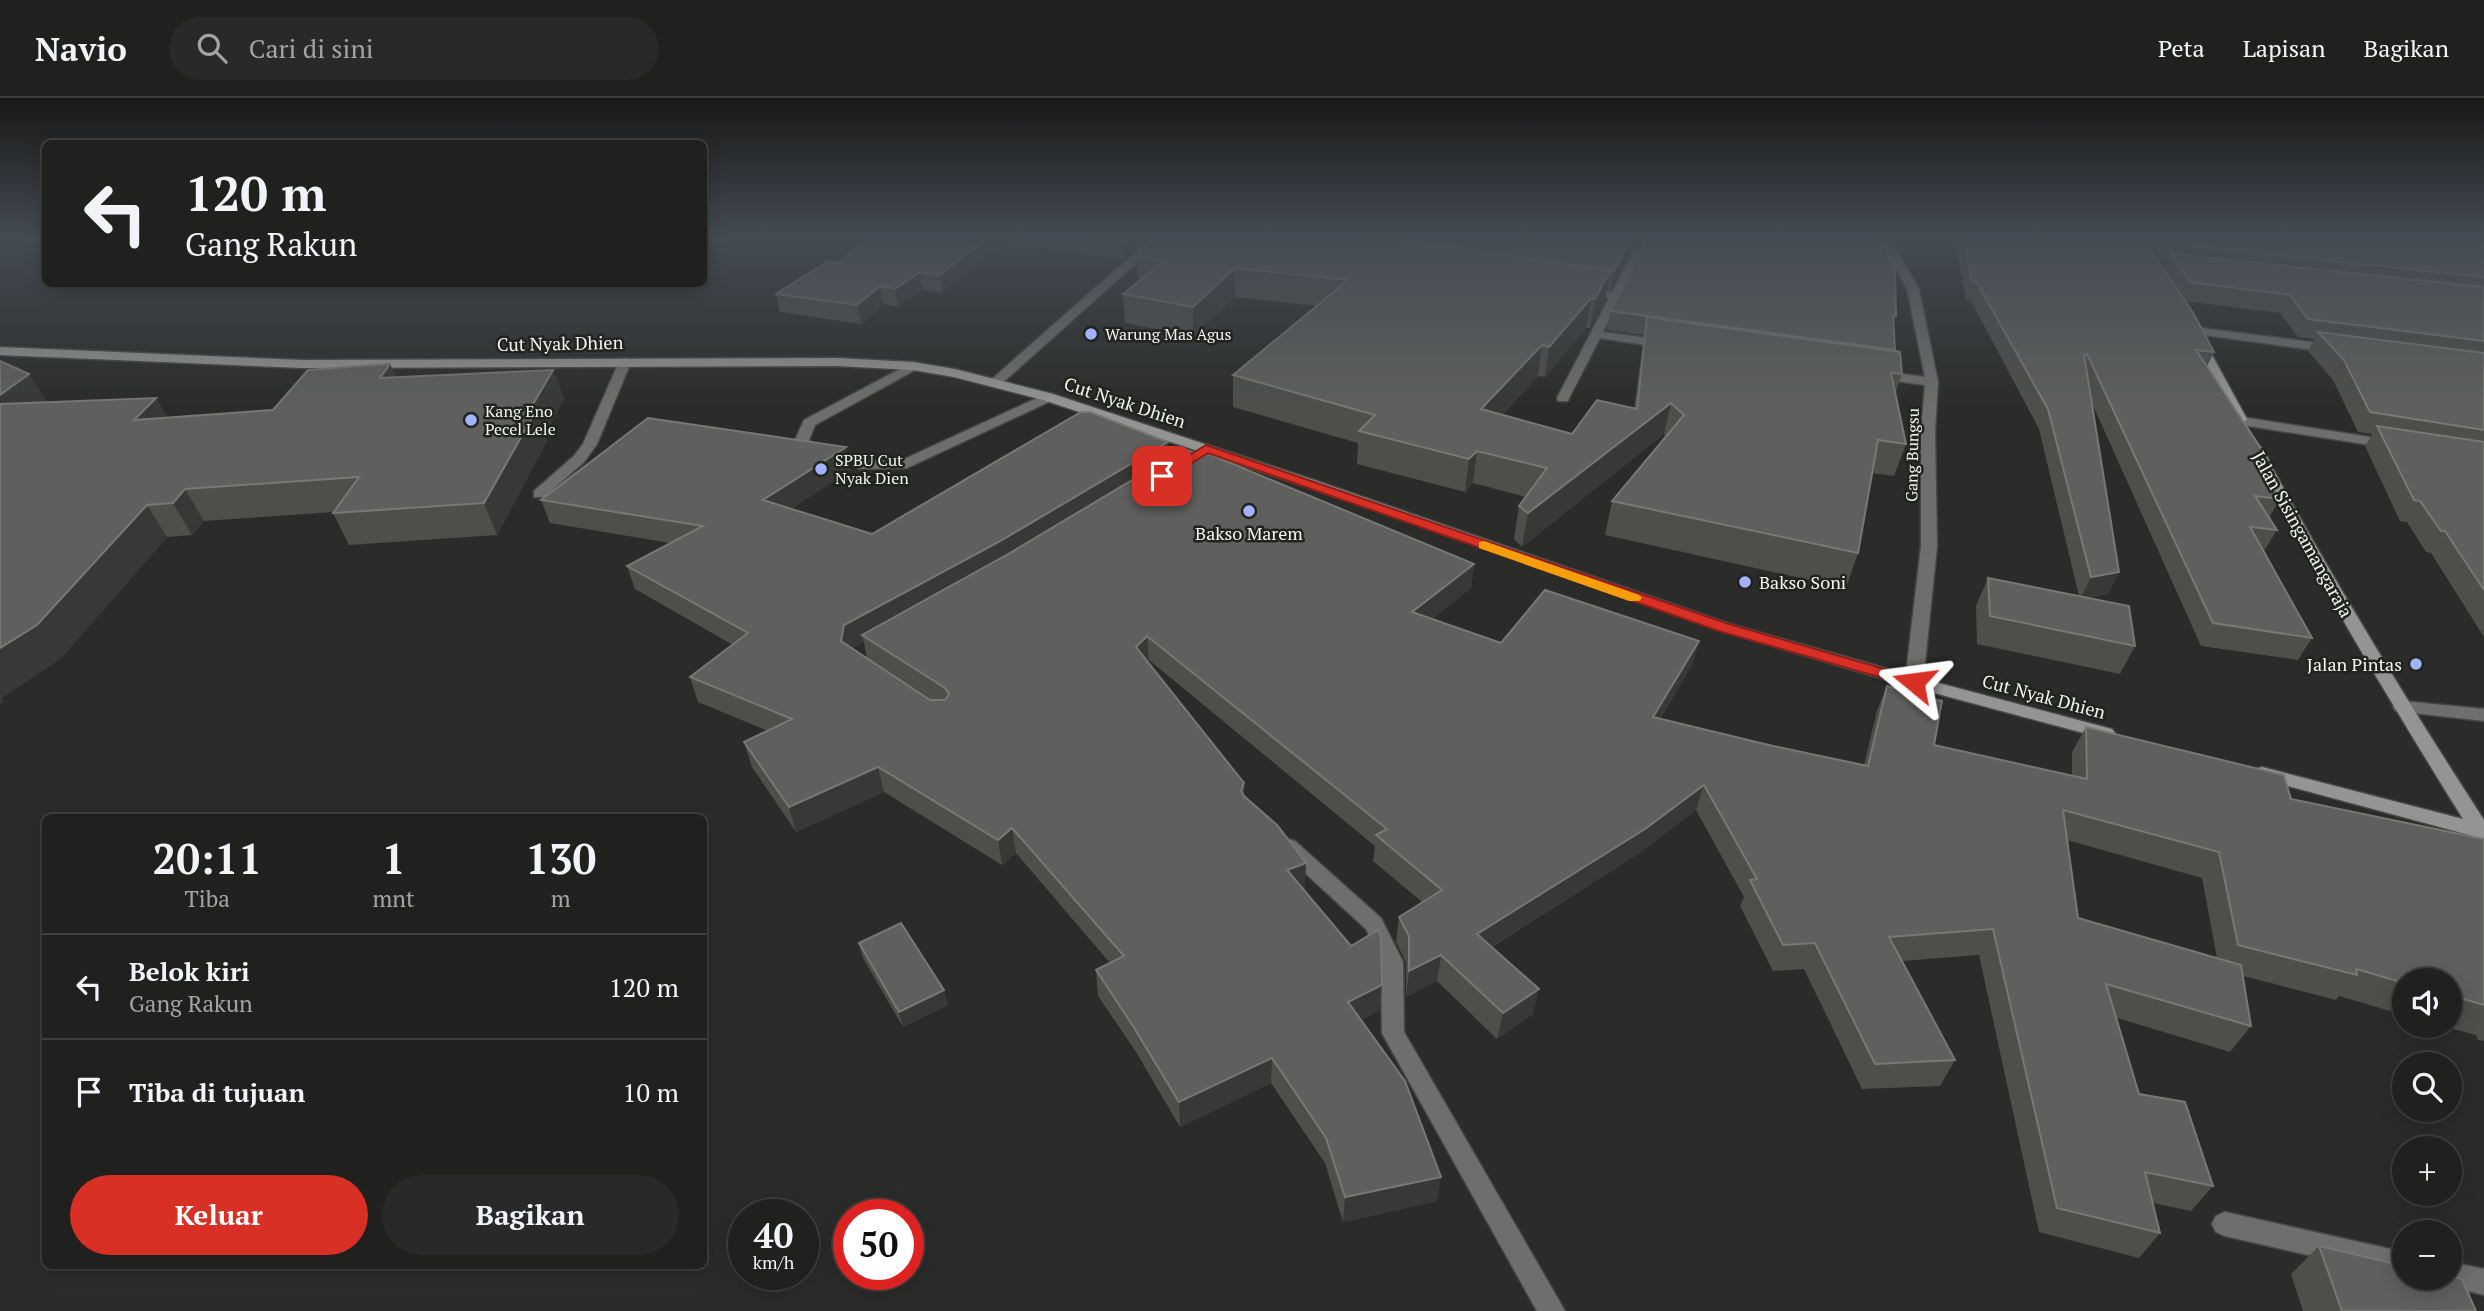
<!DOCTYPE html>
<html lang="id">
<meta charset="utf-8">
<style>
body{margin:0;font-family:"PT Serif",serif;background:#282928;color:#f1f3f6;height:100vh;display:flex;flex-direction:column;font-size:26px;white-space:nowrap}
*{box-sizing:border-box;margin:0}
p{font-size:23px;color:#a2a3a4}
.icon{flex:none;width:38px;height:38px;fill:none;stroke:currentColor;stroke-width:2;stroke-linecap:round;stroke-linejoin:round}
.map{position:relative;flex:1;overflow:hidden}
.details{position:absolute;left:42px;top:716px;width:665px;height:455px;display:flex;flex-direction:column;background:#20211f;border-radius:10px;box-shadow:0 4px 18px #0003,0 0 0 2px #3d3e3d}
.details>*{flex:none}
.hud{position:absolute;left:42px;top:42px;width:665px;height:147px;border-radius:10px;box-shadow:0 4px 18px #0003,0 0 0 2px #3d3e3d;background:#20211f;color:#f1f3f6;overflow:hidden}
.controls{position:absolute;left:2392px;top:870px;display:grid;gap:14px}
.controls a{display:grid;place-items:center;width:70px;height:70px;border-radius:50%;background:#20211f;box-shadow:0 4px 18px #0003,0 0 0 2px #3d3e3d;font-size:35px}
.speed{position:absolute;left:728px;top:1101px;display:flex;gap:14px;font-size:35px;font-weight:700;text-align:center}
.speed>*{display:grid;place-content:center;width:91px;height:91px;border-radius:50%;background:#20211f;box-shadow:0 4px 18px #0003,0 0 0 2px #3d3e3d;line-height:1}
.speed small{font-size:18px;font-weight:400}
.speed .limit{border:10px solid #d22;background:#fff;color:#111}
.pin{position:absolute;display:grid;place-items:center;width:60px;height:60px;color:#fff;margin:-30px;border-radius:14px;box-shadow:0 4px 10px #0006}
.me{position:absolute;width:77px;margin:-38px;rotate:286deg;stroke-linejoin:round;filter:drop-shadow(0 0 5px #0008)}
.turn{display:flex;align-items:center;gap:24px;height:147px;padding:0 28px;font-size:32px}
.turn .icon{width:91px;height:91px;stroke-width:2.5}
.turn b{display:block;font-size:49px;line-height:60px}
.eta{display:flex;justify-content:space-evenly;align-items:center;height:119px;text-align:center}
.eta b{font-size:42px;font-weight:800;line-height:49px}
.cta{display:flex;gap:14px;margin-top:auto;padding:14px 28px}
.cta a{flex:1;height:80px;border-radius:42px;background:#d93025;color:#fff;font-size:28px;font-weight:800;line-height:80px;text-align:center}
.cta a+a{background:#282928;color:#f1f3f6}
ul{padding:0;list-style:none}
li{display:flex;align-items:center;gap:21px;height:105px;padding:0 28px;border-top:2px solid #3d3e3d}
li div{flex:1}
li b{display:block;font-size:26px}
li em{font-style:normal}
header{display:flex;align-items:center;gap:42px;box-sizing:border-box;height:98px;padding:0 35px;background:#20211f;border-bottom:2px solid #3d3e3d}
header strong{font-size:33px}
nav{display:flex;gap:38px;margin-inline-start:auto;font-size:24px}
.search{width:490px;height:63px;background:#282928;display:flex;align-items:center;gap:18px;box-sizing:border-box;padding:0 24px;border-radius:38px;color:#a2a3a4;font-size:26px}
.map>svg:first-child{display:block}
.lines{fill:none;stroke-linecap:round;stroke-linejoin:round}
.lane-casing{stroke:#474845;stroke-width:3}
.street-casing{stroke:#474845;stroke-width:3}
.secondary-casing{stroke:#474845;stroke-width:3}
.lane{fill:#6e6f6d;fill-rule:evenodd}
.street{fill:#6e6f6d;fill-rule:evenodd}
.secondary{fill:#949592;fill-rule:evenodd}
.wall{fill:#4e4f4b;fill-rule:evenodd}
.shaded-wall{fill:#383936}
.building{fill:#5f605d;stroke:#777874;stroke-width:2}
.route{fill:#d93025;stroke:#8d1f18;stroke-width:2}
.slow{fill:#f59e0b}
.poi-dot{fill:#a3b2fd;stroke:#21231f;stroke-width:2.5}
.labels{text-anchor:middle;dominant-baseline:central;stroke-width:5;stroke-linejoin:round;paint-order:stroke}
.far-poi-label{font-size:16px;fill:#f4f5f2;stroke:#21231f;text-anchor:start}
.far-street-label{font-size:16px;fill:#f4f5f2;stroke:#21231f}
.street-label{font-size:18px;fill:#f4f5f2;stroke:#21231f}
.poi-label{font-size:18px;fill:#f4f5f2;stroke:#21231f}
</style>
<header>
<strong>Navio</strong>
<div class="search"><svg class="icon" aria-label="search" viewBox="0 0 24 24"><circle cx="10" cy="10" r="6"/><path d="M15 15l6 6"/></svg>Cari di sini</div>
<nav><a>Peta</a><a>Lapisan</a><a>Bagikan</a></nav>
</header>
<div class="map">
<svg width="2484" height="1213" viewBox="0 0 2484 1213">
<rect width="100%" height="100%" fill="#2b2c29"/>
<g class="lines">
<g class="lane-casing">
<g id="lane">
<path d="M625 260 631 264 597 346 584 364 544 399H534V393L574 358 583 346 619 264Z"/>
<path d="M913 264 917 265V271L815 327 809 342 820 355 818 358H808L795 342 804 322Z"/>
<path d="M1048 295 1053 296V302L907 370 859 371 852 367 859 363H900Z"/>
<path d="M2225 1114 2404 1154V1179L2225 1138 2216 1134 2212 1126 2216 1118Z"/>
<path d="M2450 1164 2484 1171V1197L2441 1186 2438 1180H2450Z"/>
</g>
</g>
<g class="street-casing">
<g id="street">
<path d="M1148 139H1159L1144 158 1000 287H992V281L1136 154Z"/>
<path d="M1880 139H1890L1919 191 1938 284 1935 333 1937 448 1923 584 1914 589 1905 584 1921 448V333L1925 287 1880 281 1874 277 1880 273 1925 279 1907 191Z"/>
<path d="M1635 151 1644 153 1603 234 1665 242 1671 246 1665 250 1600 240 1569 300 1568 303H1558L1557 300 1609 200 1576 193 1582 190 1612 194Z"/>
<path d="M2193 229 2335 247 2341 251 2335 255 2189 235 2187 233Z"/>
<path d="M2241 319 2389 342 2396 346 2389 350 2236 326 2234 323Z"/>
<path d="M2402 603 2484 611V623L2396 613 2393 609Z"/>
<path d="M1288 741 1295 743 1381 820 1403 864 1404 934 1565 1213H1537L1382 935 1381 864 1366 831 1281 753 1278 748 1281 743Z"/>
</g>
</g>
<g class="secondary-casing">
<g id="secondary">
<path d="M2199 240 2205 244 2247 321 2245 324H2235L2233 321 2193 244Z"/>
<path d="M0 249 303 262 837 260 913 264 955 271 1053 296 1317 383 1730 526 1920 580 2112 631 2115 635 2106 641 1908 588 1718 532 1307 389 1043 302 954 279 913 272 837 268 303 270 0 257Z"/>
<path d="M2254 345 2261 349C2330 477 2405 600 2484 722V741L2255 679 2253 675 2255 671 2262 669 2463 721C2387 599 2314 476 2247 349Z"/>
</g>
</g>
<use href="#lane" class="lane"/>
<use href="#street" class="street"/>
<use href="#secondary" class="secondary"/>
</g>
<g class="wall">
<path d="M869 139H1880L1896 218 1893 227 1895 253 1902 276 1895 296 1906 346 1894 378 1872 375 1858 455 1846 490 1605 437 1612 403 1666 339 1664 336 1522 449 1514 441 1519 408 1526 399 1473 385 1465 394 1357 366 1358 345 1233 309V277L1317 208 1235 199 1193 238 1125 225 1123 196 1138 184 1136 160 1142 153 1141 143 1124 161 1004 146 942 195 923 192 898 209 884 206 861 226 780 214 776 196 838 165ZM1640 148 1643 150 1610 213 1607 232 1644 237 1634 310 1572 336 1502 317 1538 278 1545 279 1586 230H1590L1605 202 1607 191H1611L1632 152Z"/>
<path d="M1921 139H2484V539L2431 455 2426 454 2407 424 2400 423 2365 348 2372 336 2358 334 2333 282 2308 253 2314 241 2298 239 2280 215 2184 203 2214 254 2207 268 2268 361 2262 372 2280 401 2269 420 2277 432 2264 453 2312 540 2298 562 2201 548 2091 303 2119 474 2108 496 2087 500 2135 548 2120 576 1977 546 1976 508 1988 480 2079 498 2039 331 1971 203 1966 202 1955 141ZM2156 162 2167 163 2163 172Z"/>
<path d="M0 263 47 304 156 300 167 319 273 312 390 266 396 279 553 272 564 301 545 336 547 343 497 437 349 447 333 415 334 414 204 423 192 437 167 439 61 560 1 600 3 603 0 606Z"/>
<path d="M1168 360 1474 466 1471 490 1432 521 1501 545 1699 543 1692 567 1660 621 1773 648 1864 667 1877 613 1887 588 1934 647 2072 678V654L2086 629 2291 701 2484 741V943L2478 942 2476 937 2442 928H2450V882H2404V917L2339 898 2336 902 2243 878 2251 928 2230 954 2117 920 2139 996 2213 1088 2191 1113 2153 1105 2160 1135 2139 1160 2039 1134 1979 857 1902 863 1955 962 1940 988 1862 991 1804 871 1773 873 1740 808 1744 799 1696 712 1638 756 1492 849 1533 916 1497 941 1437 883 1406 899V864L1396 844 1399 819 1422 804 1373 763 1375 748 1149 562 1147 563 1244 685V698L1305 790 1303 791 1379 912 1361 922 1437 1103 1343 1124 1325 1065 1271 985 1180 1029 1136 954 1098 898 1096 872 1110 865 1016 755 1002 767 884 694 796 734 752 669 744 644 768 633 698 604 690 579 733 547 635 491 627 468 670 445 550 425 541 402 851 372 791 411 872 436ZM864 544 867 561 852 550ZM2067 742 2202 780 2217 860 2078 820Z"/>
<path d="M859 845 948 907 903 929 863 860Z"/>
<path d="M2319 1148 2476 1213H2303L2291 1176Z"/>
</g>
<g class="shaded-wall">
<path d="M989 139H1003L1004 146 942 195 940 177Z"/>
<path d="M1127 139H1141V143L1124 161 1123 144Z"/>
<path d="M1632 139H1642L1640 148 1632 152 1611 191 1614 173Z"/>
<path d="M1235 170V199L1193 238V209Z"/>
<path d="M1610 173 1605 202 1590 230 1595 201Z"/>
<path d="M920 174 923 192 898 209 895 191Z"/>
<path d="M880 188 884 206 861 226 857 207Z"/>
<path d="M1591 200 1586 230 1545 279 1549 249Z"/>
<path d="M1542 247 1538 278 1477 343 1481 311Z"/>
<path d="M390 266 403 296 380 280Z"/>
<path d="M553 272 564 301 545 336 547 343 497 437 484 405 529 313Z"/>
<path d="M29 276 48 305 0 326V297Z"/>
<path d="M156 300 173 330 134 322Z"/>
<path d="M1671 305 1664 336 1522 449 1528 415Z"/>
<path d="M1168 344V367L1001 469 862 537 864 544 850 552 841 543 844 527Z"/>
<path d="M846 349 851 372 769 426 763 402Z"/>
<path d="M1477 353 1473 385 1465 394 1469 361Z"/>
<path d="M185 391 204 423 192 437 173 405Z"/>
<path d="M147 407 167 439 61 560 1 600 3 603 0 606V550Z"/>
<path d="M1474 466 1471 490 1410 539 1412 514Z"/>
<path d="M2119 474 2108 496 2080 501 2091 479Z"/>
<path d="M1147 538 1149 562 1137 573 1136 549Z"/>
<path d="M1699 543 1692 567 1646 644 1653 619Z"/>
<path d="M878 669 884 694 796 734 789 709Z"/>
<path d="M1704 687 1696 712 1638 756 1472 861 1477 836Z"/>
<path d="M1012 730 1016 755 1002 767 998 742Z"/>
<path d="M1306 765 1305 790 1287 798V772Z"/>
<path d="M1441 857 1437 883 1406 899 1409 873Z"/>
<path d="M1382 887 1379 912 1346 929 1348 904Z"/>
<path d="M1539 891 1533 916 1497 941 1503 915Z"/>
<path d="M944 892 948 907 903 929 899 914Z"/>
<path d="M1272 960 1271 985 1180 1029 1179 1004Z"/>
<path d="M1441 1079 1437 1103 1343 1124 1345 1099Z"/>
</g>
<g class="building">
<path d="M869 139H989L940 177 920 174 895 191 880 188 857 207 776 196 828 163 838 165Z"/>
<path d="M1088 139H1127L1123 144Z"/>
<path d="M1154 139H1350L1433 148 1610 173 1595 201 1591 200 1549 249 1542 247 1481 311 1572 336 1597 302 1637 311 1647 219 1900 254 1902 276 1891 275 1906 346 1878 342 1858 455 1612 403 1684 317 1671 305 1528 415 1519 408 1547 370 1477 353 1469 361 1359 333 1375 317 1233 277 1348 182 1235 170 1193 209 1123 196 1164 163 1136 160Z"/>
<path d="M1358 139H1632L1614 173 1433 147Z"/>
<path d="M1648 139H1880L1895 170 1896 218 1893 217 1895 252 1610 213Z"/>
<path d="M1964 139H2141L2194 216 2214 254 2196 252 2268 361 2254 359 2280 401 2255 398 2277 432 2250 429 2312 540 2213 525 2087 256 2084 257 2119 474 2091 479 2048 311 1977 185 1972 184Z"/>
<path d="M2158 139H2484V179L2162 145Z"/>
<path d="M2171 156 2484 189V243L2308 221 2290 197 2190 184Z"/>
<path d="M2318 234 2484 255V332L2370 314 2344 262Z"/>
<path d="M0 263 29 276 0 297Z"/>
<path d="M390 266 380 280 553 272 529 313H536L484 405 333 415 359 379 185 391 173 405 147 407 37 527 0 550V306L156 300 134 322 273 312 308 272Z"/>
<path d="M1081 314H1090L1168 344 997 445 844 527 841 543 930 602H945L949 596 945 590 862 537 1010 455 1184 351 1195 355 1199 352 1474 466 1412 514 1501 545 1545 492 1699 543 1653 619 1773 648 1868 668 1887 588 1942 603 1934 647 2087 681 2086 629 2284 677 2291 701 2484 741V907L2450 897V882H2404V885L2356 871 2357 877 2238 847 2219 754 2063 712 2078 820 2241 867 2251 928 2106 886 2139 996 2185 1004 2213 1088 2145 1074 2160 1135 2057 1110 1993 831 1889 839 1955 962 1875 966 1815 845 1783 847 1750 782 1757 781 1704 687 1645 731 1477 836 1539 891 1503 915 1441 857 1409 873V838L1399 819 1442 792 1376 737 1387 731 1147 538 1136 549 1244 685 1241 693 1244 698 1277 727 1306 765 1287 772 1351 848 1378 832 1381 839 1382 887 1348 904 1405 983 1441 1079 1345 1099 1326 1040 1272 960 1179 1004 1133 928 1096 872 1124 858 1012 730 998 742 878 669 789 709 744 644 792 621 690 579 748 535 627 468 703 428 541 402 648 320 846 349 763 402 872 436Z"/>
<path d="M2377 328 2484 344V492L2445 433H2441L2420 403 2414 402Z"/>
<path d="M1988 480 2129 508 2135 548 1990 518Z"/>
<path d="M901 825 944 892 899 914 859 845Z"/>
<path d="M2319 1148 2404 1168V1180H2450V1178L2462 1181 2476 1213H2342Z"/>
</g>
<linearGradient id="sky" x2="0" y2="1"><stop stop-color="#181817"/><stop offset="0.45" stop-color="#444b54"/><stop offset="1" stop-color="#444b54" stop-opacity="0"/></linearGradient>
<rect width="2484" height="309" fill="url(#sky)"/>
<path class="route" d="M1206 347 1729 526 1919 581 1922 584 1914 589 1719 533 1208 355 1166 381H1158L1156 378Z"/>
<path class="slow" d="M1484 443 1639 497 1642 500 1639 503H1629L1479 450V444Z"/>
<g class="poi-dot">
<circle cx="1091" cy="236" r="7"/>
<circle cx="471" cy="322" r="7"/>
<circle cx="821" cy="371" r="7"/>
<circle cx="1249" cy="413" r="7"/>
<circle cx="1745" cy="484" r="7"/>
<circle cx="2416" cy="566" r="7"/>
</g>
<g class="labels">
<g class="far-poi-label">
<text x="1105" y="236">Warung Mas Agus</text>
<text x="485" y="313">Kang Eno<tspan x="485" dy="18">Pecel Lele</tspan></text>
<text x="835" y="362">SPBU Cut<tspan x="835" dy="18">Nyak Dien</tspan></text>
</g>
<g class="far-street-label">
<text transform="translate(1912 357) rotate(-89)">Gang Bungsu</text>
</g>
<g class="street-label">
<text transform="translate(560 245) rotate(-1)">Cut Nyak Dhien</text>
<text transform="translate(1125 304) rotate(18)">Cut Nyak Dhien</text>
<text transform="translate(2303 436) rotate(61)">Jalan Sisingamangaraja</text>
<text transform="translate(2044 598) rotate(15)">Cut Nyak Dhien</text>
</g>
<g class="poi-label">
<text x="1249" y="435">Bakso Marem</text>
<text x="1759" y="484" text-anchor="start">Bakso Soni</text>
<text x="2402" y="566" text-anchor="end">Jalan Pintas</text>
</g>
</g>
</svg>
<div class="controls">
<a><svg class="icon" aria-label="sound" viewBox="0 0 24 24"><path d="M4 9h4l5-4v14l-5-4H4zM17 9q2 3 0 6"/></svg></a>
<a><svg class="icon" aria-label="search" viewBox="0 0 24 24"><circle cx="10" cy="10" r="6"/><path d="M15 15l6 6"/></svg></a>
<a>+</a>
<a>−</a>
</div>
<div class="speed"><div>40<small>km/h</small></div><div class="limit">50</div></div>
<div class="pin" style="left:1162px;top:378px;background:#d93025"><svg class="icon" aria-label="arrive" viewBox="0 0 24 24"><path d="M6 21V4h12l-3 4 3 4H6"/></svg></div>
<svg class="me" style="left:1914px;top:584px" viewBox="-20 -20 40 40"><path d="M0-17L14 15 0 8-14 15z" fill="#d93025" stroke="#fff" stroke-width="4"/></svg>
<div class="hud">
<div class="turn"><svg class="icon" aria-label="left" viewBox="0 0 24 24"><path d="M17 20v-9H6M10 6l-5 5 5 5"/></svg><div><b>120 m</b>Gang Rakun</div></div>
</div>
<section class="details">
<div class="eta">
<div><b>20:11</b><p>Tiba</p></div>
<div><b>1</b><p>mnt</p></div>
<div><b>130</b><p>m</p></div>
</div>
<ul>
<li><svg class="icon" aria-label="left" viewBox="0 0 24 24"><path d="M17 20v-9H6M10 6l-5 5 5 5"/></svg><div><b>Belok kiri</b><p>Gang Rakun</p></div><em>120 m</em></li>
<li><svg class="icon" aria-label="arrive" viewBox="0 0 24 24"><path d="M6 21V4h12l-3 4 3 4H6"/></svg><div><b>Tiba di tujuan</b></div><em>10 m</em></li>
</ul>
<div class="cta"><a>Keluar</a><a>Bagikan</a></div>
</section>
</div>
